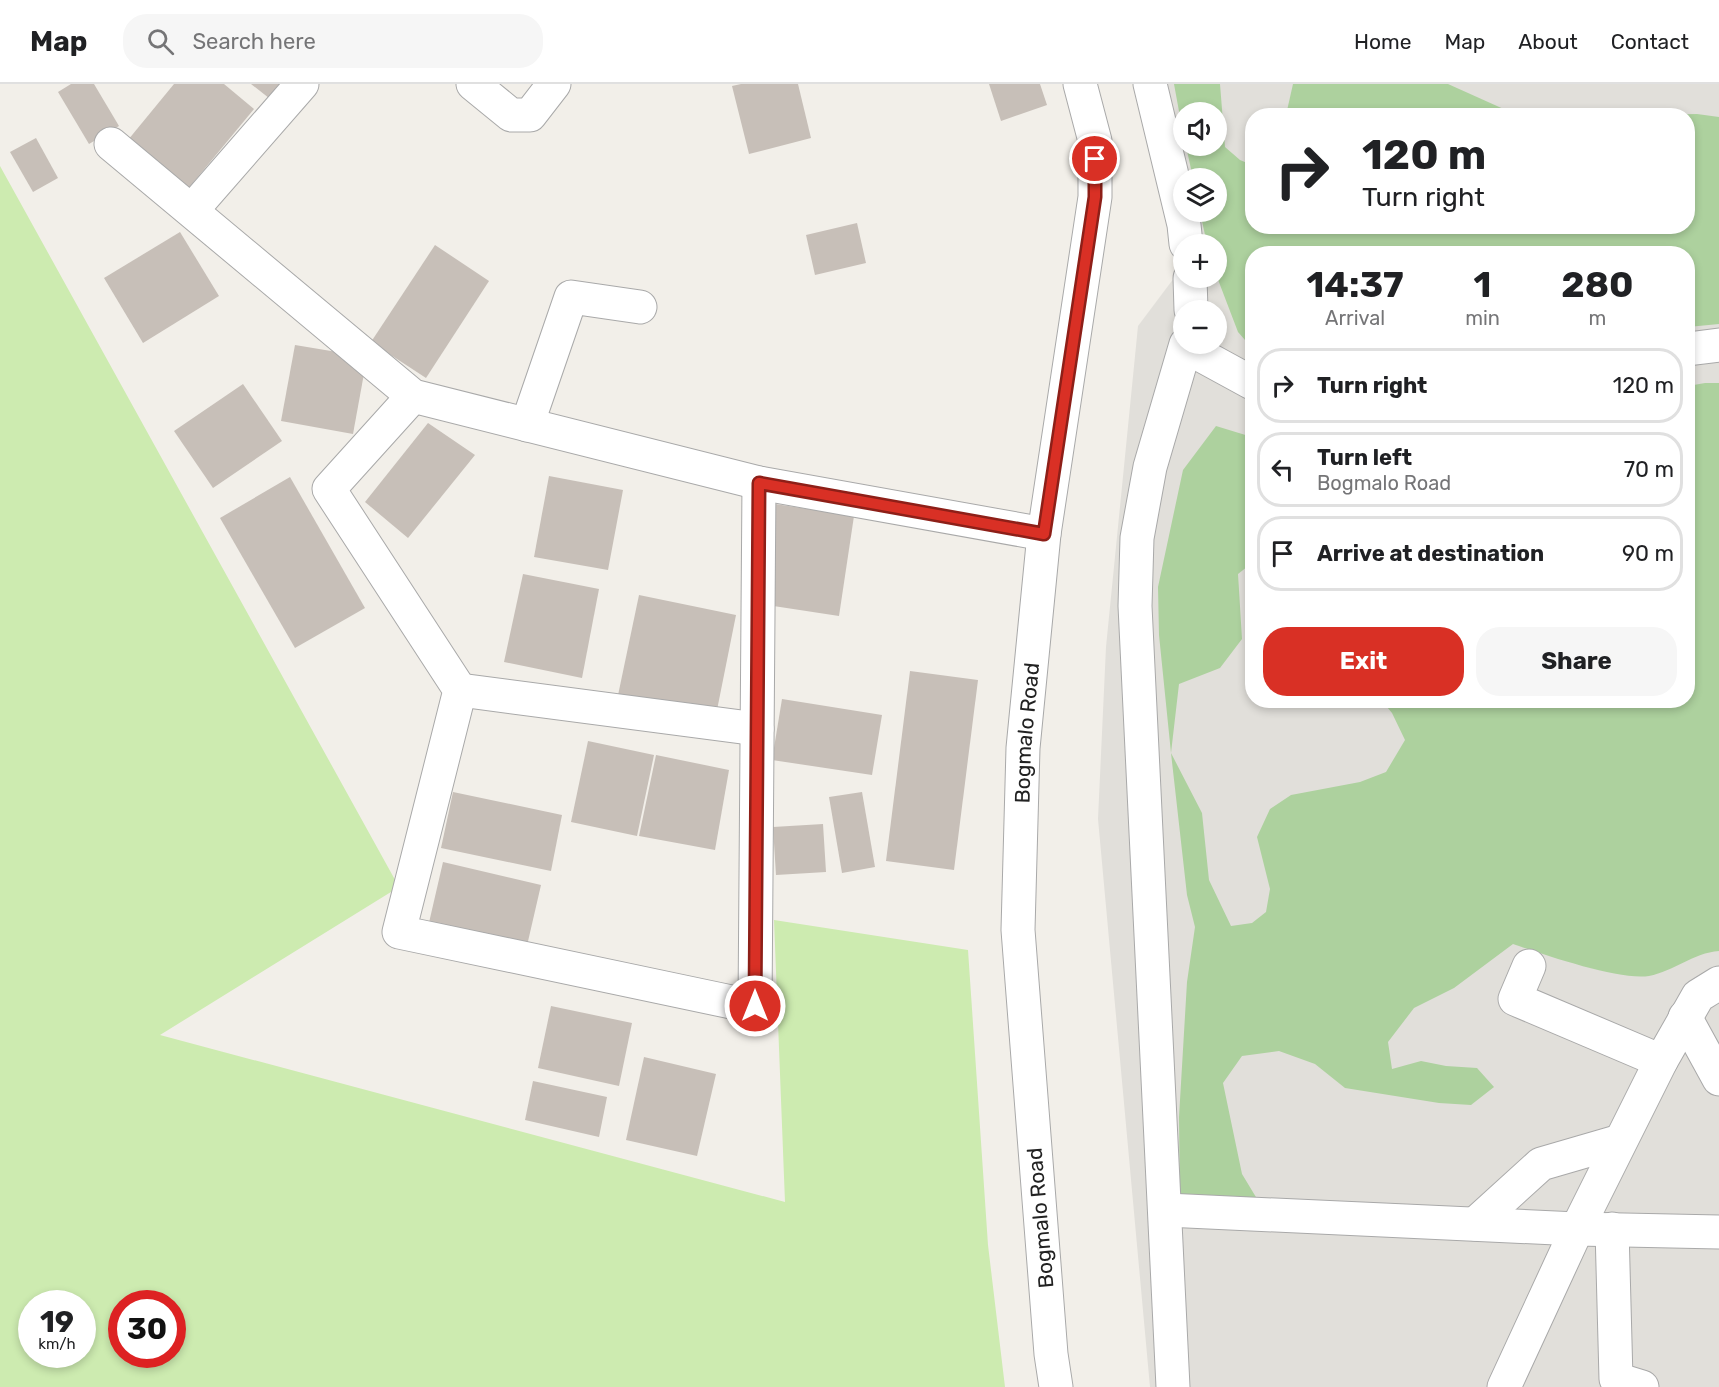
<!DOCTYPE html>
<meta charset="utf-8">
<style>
body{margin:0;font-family:Rubik,sans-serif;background:#f6f6f6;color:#202124;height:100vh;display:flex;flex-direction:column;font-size:22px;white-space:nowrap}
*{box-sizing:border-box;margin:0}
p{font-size:20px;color:#757577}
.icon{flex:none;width:33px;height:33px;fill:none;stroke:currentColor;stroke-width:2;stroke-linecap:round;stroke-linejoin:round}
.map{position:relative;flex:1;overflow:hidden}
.panel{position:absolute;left:1245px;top:162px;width:450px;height:462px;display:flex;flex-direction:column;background:#fff;border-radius:24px;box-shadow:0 3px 9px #0003}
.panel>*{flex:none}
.banner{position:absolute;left:1245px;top:24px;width:450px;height:126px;border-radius:24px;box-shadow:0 3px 9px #0003;background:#fff;color:#202124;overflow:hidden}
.buttons{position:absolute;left:1173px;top:18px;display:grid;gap:12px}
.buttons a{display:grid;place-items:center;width:54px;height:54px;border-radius:50%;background:#fff;box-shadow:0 3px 9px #0003;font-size:30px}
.speed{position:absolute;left:18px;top:1206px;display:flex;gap:12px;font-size:30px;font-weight:700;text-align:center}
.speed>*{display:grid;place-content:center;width:78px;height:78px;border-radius:50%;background:#fff;box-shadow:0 3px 9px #0003;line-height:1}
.speed small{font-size:15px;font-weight:400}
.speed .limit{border:9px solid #d22;background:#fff;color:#111}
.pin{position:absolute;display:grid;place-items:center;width:51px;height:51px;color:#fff;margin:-26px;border:3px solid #fff;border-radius:50%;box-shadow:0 2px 6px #0007}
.me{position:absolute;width:66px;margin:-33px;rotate:0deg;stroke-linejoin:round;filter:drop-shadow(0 0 4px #0008)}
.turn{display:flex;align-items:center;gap:21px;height:126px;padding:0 18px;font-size:27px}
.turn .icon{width:78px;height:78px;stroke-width:2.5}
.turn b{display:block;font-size:42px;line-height:51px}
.eta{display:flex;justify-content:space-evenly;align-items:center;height:102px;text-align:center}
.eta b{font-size:36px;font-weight:700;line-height:42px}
.button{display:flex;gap:12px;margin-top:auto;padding:12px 18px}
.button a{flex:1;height:69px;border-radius:24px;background:#d93025;color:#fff;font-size:24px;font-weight:700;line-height:69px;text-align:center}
.button a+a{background:#f6f6f6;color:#202124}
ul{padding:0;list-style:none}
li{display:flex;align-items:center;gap:18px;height:75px;margin:0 12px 9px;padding:0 6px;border:3px solid #e0e0e0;border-radius:24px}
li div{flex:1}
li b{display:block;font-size:22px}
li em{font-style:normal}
header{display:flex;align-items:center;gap:36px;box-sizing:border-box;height:84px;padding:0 30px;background:#fff;border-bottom:2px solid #e0e0e0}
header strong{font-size:28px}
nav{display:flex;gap:33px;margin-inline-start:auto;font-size:21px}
.search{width:420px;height:54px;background:#f6f6f6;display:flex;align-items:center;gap:15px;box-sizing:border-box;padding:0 21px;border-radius:24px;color:#757577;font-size:22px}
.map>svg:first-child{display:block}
.airport{fill:#e1dfda;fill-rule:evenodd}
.grass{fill:#cdebb0;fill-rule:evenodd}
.forest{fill:#add19e}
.building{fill:#c7bfb8}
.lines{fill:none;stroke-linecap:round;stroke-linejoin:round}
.minor-casing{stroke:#a9a9a9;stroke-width:35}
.minor{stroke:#fff;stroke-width:33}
.route-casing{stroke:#8d1f18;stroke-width:15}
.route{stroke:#d93025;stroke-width:10}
.labels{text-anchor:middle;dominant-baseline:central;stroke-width:4.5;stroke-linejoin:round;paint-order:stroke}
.street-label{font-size:21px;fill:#222;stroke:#fff}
</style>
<header>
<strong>Map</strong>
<div class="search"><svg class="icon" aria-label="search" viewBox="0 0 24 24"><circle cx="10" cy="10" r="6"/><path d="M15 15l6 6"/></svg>Search here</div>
<nav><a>Home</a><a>Map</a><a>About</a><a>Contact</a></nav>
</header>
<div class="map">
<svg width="1719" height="1303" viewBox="0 0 1719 1303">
<rect width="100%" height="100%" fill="#f2efe9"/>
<path class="airport" d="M1135 0H1719V1303H1150L1098 735 1106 563 1138 242 1180 186ZM1184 28H1216V62H1184ZM1252 32H1688V142H1252ZM1184 94H1216V128H1184ZM1184 160H1216V194H1184ZM1252 170H1688V616H1252ZM1184 226H1216V260H1184Z"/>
<path class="grass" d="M0 82 399 803 160 951 785 1118 774 836 968 866 988 1161 1005 1303H0ZM32 1220H82V1270H32ZM122 1220H172V1270H122Z"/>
<g class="forest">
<path d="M1174 0H1220L1225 63 1240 76 1252 81V142H1688V32L1642 31 1697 30 1719 33V240L1688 243V170H1252V264L1238 248 1217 193 1216 160H1207L1200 128H1216V94H1193L1186 62H1216V28H1184L1183 49Z"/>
<path d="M1293 0H1448L1517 31H1286Z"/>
<path d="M1705 299H1719V867C1693 869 1674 887 1649 892 1620 897 1542 870 1513 860L1454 904 1414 924 1388 958 1392 985 1421 977 1446 982 1477 984 1494 1003 1471 1021 1439 1019 1345 1004 1315 980 1279 967 1242 972 1223 999 1242 1090 1265 1128 1180 1122 1179 1033 1187 898 1195 843 1187 811 1171 669 1159 551 1158 503 1183 386 1216 342 1252 353V479L1238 490 1242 555 1220 584 1179 600 1171 669 1202 729 1209 796 1231 842 1252 839 1266 828 1270 805 1257 753 1270 725 1291 711 1360 698 1386 688 1405 656 1392 629 1382 617 1688 616V302Z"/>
</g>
<g class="building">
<path d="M71 0H94L119 42 89 60 58 8Z"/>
<path d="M174 0H224L254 25 187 106 128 56Z"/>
<path d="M251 0H288L274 18Z"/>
<path d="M741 0H798L811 54 749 70 732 2Z"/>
<path d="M989 0H1040L1047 21 1001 37Z"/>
<path d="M36 54 58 94 33 108 10 68Z"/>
<path d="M857 139 866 179 815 191 806 151Z"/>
<path d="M180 148 219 212 143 259 104 194Z"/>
<path d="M435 161 489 197 426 294 371 258Z"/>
<path d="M295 261 367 273 353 350 281 337Z"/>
<path d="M243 300 282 357 213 404 174 347Z"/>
<path d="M428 339 475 371 408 454 365 418Z"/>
<path d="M549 392 623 406 608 486 534 473Z"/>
<path d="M290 393 365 524 295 564 220 434Z"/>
<path d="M775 420 854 432 839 532 760 520Z"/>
<path d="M523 490 599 505 582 594 504 578Z"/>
<path d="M639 511 736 531 715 636 617 616Z"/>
<path d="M910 587 978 596 954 786 886 777Z"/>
<path d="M782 615 882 631 872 691 772 676Z"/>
<path d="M588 657 654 671 637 752 571 738Z"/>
<path d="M656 671 729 686 715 766 639 752Z"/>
<path d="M453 708 562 731 551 787 441 764Z"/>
<path d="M862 708 875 783 842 789 829 713Z"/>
<path d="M823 740 826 788 776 791 773 743Z"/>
<path d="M443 778 541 801 526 866 428 843Z"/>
<path d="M551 922 632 939 619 1002 538 984Z"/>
<path d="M644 973 716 990 697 1072 626 1056Z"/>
<path d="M533 997 607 1013 599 1053 525 1036Z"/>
</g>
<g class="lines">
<g class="minor-casing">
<g id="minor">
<path d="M473 0 511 31H530L554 0"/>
<path d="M1150 0 1184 141 1186 160"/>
<path d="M111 60 413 312 759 399 1044 450"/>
<path d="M192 126 302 0"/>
<path d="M1190 194 1191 226"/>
<path d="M1186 263 1252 299"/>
<path d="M1688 265 1719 261"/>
<path d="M413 312 329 405 460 606 399 848 755 923 759 399"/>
<path d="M527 341 571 213 640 223"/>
<path d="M460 606 757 645"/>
<path d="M1529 882 1515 915 1661 977"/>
<path d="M1685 933 1719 995"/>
<path d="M1166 1126 1577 1145 1719 1148"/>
<path d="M1475 1140 1541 1080 1620 1057"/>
<path d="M1612 1145 1616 1295 1642 1303"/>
<path id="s1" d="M1056 1303 1051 1270 1018 846 1023 664 1044 450 1095 113V57L1080 0"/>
<path d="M1173 1303 1135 522 1137 454 1150 383 1186 260"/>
<path d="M1504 1303 1577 1145 1661 977 1698 912 1719 899"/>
</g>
</g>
<use href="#minor" class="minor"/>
</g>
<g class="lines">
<g class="route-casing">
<path id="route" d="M755 922 759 399 1044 450 1095 113V75"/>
</g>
<use href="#route" class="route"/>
</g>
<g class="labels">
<g class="street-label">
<text stroke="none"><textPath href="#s1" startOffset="656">Bogmalo Road</textPath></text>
<text transform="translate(1040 1134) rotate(-95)">Bogmalo Road</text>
</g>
</g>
</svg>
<div class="buttons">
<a><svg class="icon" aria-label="sound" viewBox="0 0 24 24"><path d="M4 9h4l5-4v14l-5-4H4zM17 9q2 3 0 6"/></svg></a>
<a><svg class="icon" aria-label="layers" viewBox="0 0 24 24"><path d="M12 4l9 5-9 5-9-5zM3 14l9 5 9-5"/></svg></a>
<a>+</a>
<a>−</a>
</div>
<div class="speed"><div>19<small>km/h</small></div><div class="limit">30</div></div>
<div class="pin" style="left:1095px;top:75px;background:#d93025"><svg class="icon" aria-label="arrive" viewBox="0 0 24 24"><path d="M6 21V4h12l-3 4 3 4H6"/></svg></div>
<svg class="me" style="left:755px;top:922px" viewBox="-20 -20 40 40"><circle r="17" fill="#d93025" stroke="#fff" stroke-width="3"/><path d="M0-11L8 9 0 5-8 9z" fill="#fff"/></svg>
<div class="banner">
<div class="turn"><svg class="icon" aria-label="right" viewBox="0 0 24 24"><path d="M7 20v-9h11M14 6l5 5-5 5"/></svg><div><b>120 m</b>Turn right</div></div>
</div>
<section class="panel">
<div class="eta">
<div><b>14:37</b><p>Arrival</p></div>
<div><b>1</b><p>min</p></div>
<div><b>280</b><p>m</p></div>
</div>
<ul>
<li><svg class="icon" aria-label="right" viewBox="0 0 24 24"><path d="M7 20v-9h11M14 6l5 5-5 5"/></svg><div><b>Turn right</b></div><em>120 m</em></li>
<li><svg class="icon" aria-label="left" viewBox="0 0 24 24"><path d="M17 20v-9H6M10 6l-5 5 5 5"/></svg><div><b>Turn left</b><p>Bogmalo Road</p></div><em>70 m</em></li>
<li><svg class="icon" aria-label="arrive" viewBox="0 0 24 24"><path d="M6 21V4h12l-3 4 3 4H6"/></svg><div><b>Arrive at destination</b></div><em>90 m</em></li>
</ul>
<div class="button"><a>Exit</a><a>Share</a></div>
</section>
</div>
